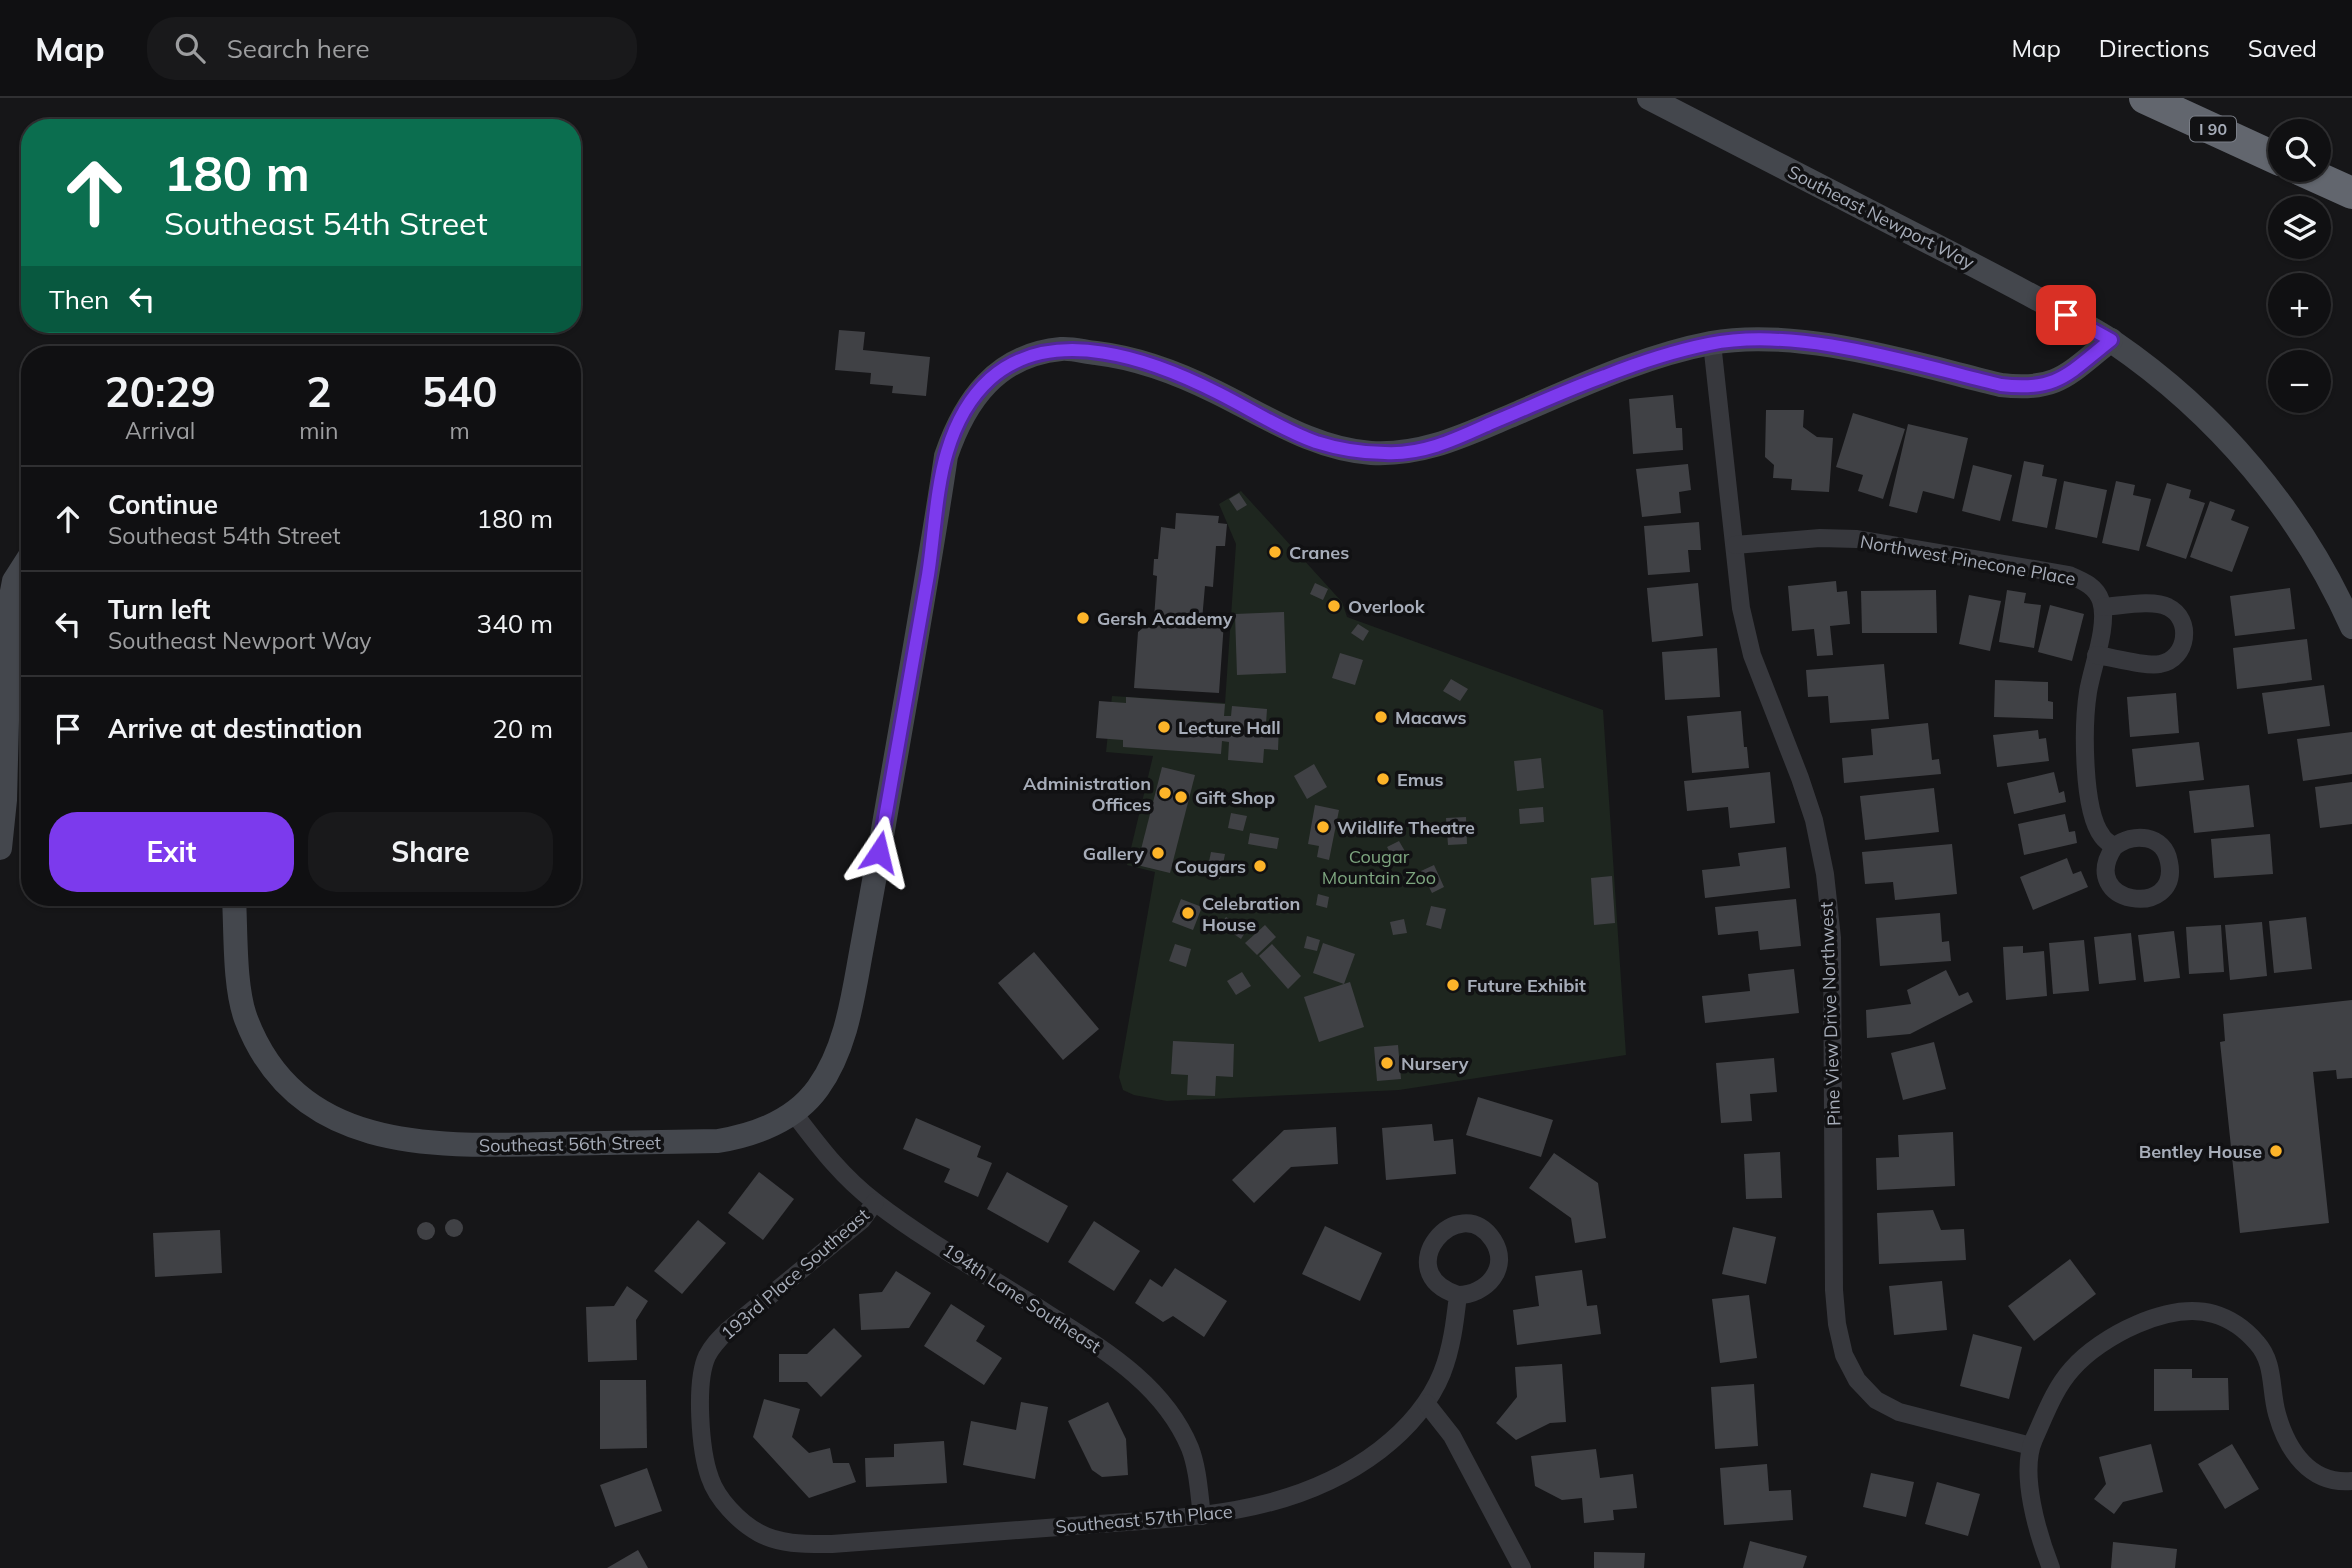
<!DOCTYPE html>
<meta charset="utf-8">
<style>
body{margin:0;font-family:Mulish,sans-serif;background:#19191b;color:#f1f3f6;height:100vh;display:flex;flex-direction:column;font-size:26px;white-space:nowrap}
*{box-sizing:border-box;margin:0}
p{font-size:23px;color:#9c9d9f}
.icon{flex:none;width:38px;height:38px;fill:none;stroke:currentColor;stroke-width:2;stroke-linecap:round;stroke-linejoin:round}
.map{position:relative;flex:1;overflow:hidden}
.side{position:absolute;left:21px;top:248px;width:560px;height:560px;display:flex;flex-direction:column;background:#101012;border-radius:28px;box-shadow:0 2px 5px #0004,0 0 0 2px #303032}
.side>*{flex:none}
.hud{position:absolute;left:21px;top:21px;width:560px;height:214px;border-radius:28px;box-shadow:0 2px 5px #0004,0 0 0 2px #303032;background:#0b6e4f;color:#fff;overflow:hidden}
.controls{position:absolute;left:2268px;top:21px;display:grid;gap:14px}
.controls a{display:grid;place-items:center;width:63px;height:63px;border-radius:50%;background:#101012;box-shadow:0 2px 5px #0004,0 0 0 2px #303032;font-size:35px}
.pin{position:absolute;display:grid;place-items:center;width:60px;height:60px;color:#fff;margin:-30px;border-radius:14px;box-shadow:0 4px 10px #0006}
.me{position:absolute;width:77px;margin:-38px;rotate:10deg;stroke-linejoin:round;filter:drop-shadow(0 0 5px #0008)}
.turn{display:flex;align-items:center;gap:24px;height:147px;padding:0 28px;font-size:32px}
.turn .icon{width:91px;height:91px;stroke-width:2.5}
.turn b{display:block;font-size:49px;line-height:60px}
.then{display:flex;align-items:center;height:66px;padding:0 28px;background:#0003;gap:14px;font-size:26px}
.eta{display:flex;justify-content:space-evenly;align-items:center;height:119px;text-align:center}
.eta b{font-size:42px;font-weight:700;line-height:49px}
.action{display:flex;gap:14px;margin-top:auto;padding:14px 28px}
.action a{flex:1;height:80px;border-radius:28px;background:#7c3aed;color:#fff;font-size:28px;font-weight:700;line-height:80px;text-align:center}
.action a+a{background:#19191b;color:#f1f3f6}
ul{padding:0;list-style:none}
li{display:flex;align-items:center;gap:21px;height:105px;padding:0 28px;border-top:2px solid #303032}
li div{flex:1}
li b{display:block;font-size:26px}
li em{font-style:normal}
header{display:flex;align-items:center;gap:42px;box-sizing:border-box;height:98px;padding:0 35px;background:#101012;border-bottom:2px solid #303032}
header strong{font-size:33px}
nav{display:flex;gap:38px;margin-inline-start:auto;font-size:24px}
.search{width:490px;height:63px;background:#19191b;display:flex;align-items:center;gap:18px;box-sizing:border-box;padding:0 24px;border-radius:28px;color:#9c9d9f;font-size:26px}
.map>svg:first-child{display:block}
.green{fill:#1e261f}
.building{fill:#404145}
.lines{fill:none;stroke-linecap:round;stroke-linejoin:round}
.street{stroke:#37383d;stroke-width:18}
.secondary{stroke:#44474d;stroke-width:24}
.highway{stroke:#62666e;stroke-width:32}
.route-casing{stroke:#51269a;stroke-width:18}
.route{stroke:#7c3aed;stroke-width:12}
.poi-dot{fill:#fdb429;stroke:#111113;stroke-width:2.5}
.labels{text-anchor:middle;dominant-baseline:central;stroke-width:7;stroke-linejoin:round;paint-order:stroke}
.shield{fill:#111113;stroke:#7a7e87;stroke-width:2}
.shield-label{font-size:16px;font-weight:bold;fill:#a7adb9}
.street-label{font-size:18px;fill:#a7adb9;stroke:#111113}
.poi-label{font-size:18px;font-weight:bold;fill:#a7adb9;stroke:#111113;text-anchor:start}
.park-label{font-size:18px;fill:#7da57f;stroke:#111113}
</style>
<header>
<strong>Map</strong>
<div class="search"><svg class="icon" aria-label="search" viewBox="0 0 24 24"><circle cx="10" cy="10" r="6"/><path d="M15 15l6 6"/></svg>Search here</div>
<nav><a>Map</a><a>Directions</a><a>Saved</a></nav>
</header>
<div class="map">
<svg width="2352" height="1470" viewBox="0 0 2352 1470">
<rect width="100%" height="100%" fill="#161618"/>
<path class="green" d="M1241 393 1342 504 1347 519 1603 612 1626 957 1399 992 1167 1003 1134 997 1123 992 1119 979 1155 774 1127 767 1153 658 1106 654 1112 598 1225 605 1236 446 1219 406Z"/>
<g class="building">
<path d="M839 232 865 234 863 252 930 259 926 298 892 295 893 288 870 286 871 275 835 272Z"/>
<path d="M1673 297 1676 330H1682L1683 352 1633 356 1629 301Z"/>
<path d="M1766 312H1804L1803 329 1817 339 1833 340 1829 394 1791 392 1792 381 1773 380 1774 367 1765 359Z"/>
<path d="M1853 315 1905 331 1883 401 1858 393 1863 377 1836 369Z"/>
<path d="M1908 326 1968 340 1954 401 1923 393 1917 415 1889 408Z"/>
<path d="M2024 363 2044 367 2042 378 2057 381 2047 430 2012 423Z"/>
<path d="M1688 366 1691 392 1679 394 1681 415 1642 419 1636 371Z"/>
<path d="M1973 367 2012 377 2000 423 1962 413Z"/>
<path d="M2064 383 2107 392 2097 440 2055 431Z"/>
<path d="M2116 383 2135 387 2133 397 2151 401 2139 453 2102 445Z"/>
<path d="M2167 385 2191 392 2189 400 2205 405 2186 461 2146 448Z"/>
<path d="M1239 395 1247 407 1237 413 1229 401Z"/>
<path d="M2210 403 2235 412 2231 422 2249 429 2232 474 2190 459Z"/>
<path d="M1176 415 1219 418 1218 425 1227 426 1225 448H1216L1213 489 1205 488 1202 522 1224 524 1219 595 1134 590 1138 534 1154 521 1157 478 1153 477 1154 461H1158L1161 429 1175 431Z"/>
<path d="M1699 424 1701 452H1688L1690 474 1648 477 1644 428Z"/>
<path d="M1836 483 1837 494 1847 493 1850 526 1830 528 1833 557 1817 558 1814 531 1792 533 1788 488Z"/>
<path d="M1315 485 1328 491 1323 502 1310 496Z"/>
<path d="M1698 485 1703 538 1652 544 1647 490Z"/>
<path d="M2290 490 2295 531 2235 538 2230 498Z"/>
<path d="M1936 492 1937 535H1862L1861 493Z"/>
<path d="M2007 492 2026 495 2024 505 2041 507 2034 550 1999 544Z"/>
<path d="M1969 497 2001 503 1990 553 1959 546Z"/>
<path d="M2050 507 2084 516 2072 563 2038 554Z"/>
<path d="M1284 514 1286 575 1237 577 1235 516Z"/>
<path d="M1358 526 1369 533 1363 543 1351 535Z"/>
<path d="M2307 541 2312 582 2237 591 2233 550Z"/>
<path d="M1717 550 1720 599 1665 602 1662 554Z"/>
<path d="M1340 555 1363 562 1355 587 1332 580Z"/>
<path d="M1884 566 1889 621 1830 625 1828 598 1808 599 1806 572Z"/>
<path d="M1451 581 1468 591 1460 603 1443 593Z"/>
<path d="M1995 582 2048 584V603L2053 604V621L1994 619Z"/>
<path d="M2324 587 2330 628 2268 636 2262 595Z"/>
<path d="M2176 595 2179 635 2130 639 2127 599Z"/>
<path d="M1126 599 1225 606 1224 618H1231L1232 608 1267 611 1266 626 1279 627 1278 652 1264 651 1263 665 1228 662 1229 644 1222 643 1221 656 1123 649V642L1096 640 1099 603 1126 605Z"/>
<path d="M1741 613 1744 649H1747L1749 670 1692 675 1687 618Z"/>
<path d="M1928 625 1932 662 1939 661 1941 676 1844 685 1842 660 1873 657 1871 631Z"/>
<path d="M2038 632 2039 641 2046 640 2049 663 1997 669 1993 637Z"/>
<path d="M2352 634V676L2303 683 2297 641Z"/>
<path d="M2199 644 2204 682 2136 689 2132 651Z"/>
<path d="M1541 660 1544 690 1517 693 1514 663Z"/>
<path d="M1314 666 1327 689 1307 701 1294 678Z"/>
<path d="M1162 669 1195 677 1170 775 1137 767Z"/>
<path d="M1770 674 1775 725 1730 730 1728 709 1687 713 1684 683Z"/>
<path d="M2054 674 2059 695 2064 693 2066 704 2014 716 2007 685Z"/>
<path d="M2352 684V726L2320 730 2315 689Z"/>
<path d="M2249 687 2254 729 2194 735 2189 693Z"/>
<path d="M1934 690 1939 734 1865 742 1860 698Z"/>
<path d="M1235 691 1251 694 1248 709 1232 706Z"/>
<path d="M1315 707 1339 712 1329 762 1317 759 1319 748 1308 746Z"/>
<path d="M1543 709 1544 724 1520 726 1519 711Z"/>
<path d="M1231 715 1247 718 1243 733 1228 730Z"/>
<path d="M2065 716 2069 734 2075 733 2077 745 2024 757 2018 726Z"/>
<path d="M1360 719 1386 728 1383 738 1356 730Z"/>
<path d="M1466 719 1467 746 1448 747 1446 720Z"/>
<path d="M1250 735 1279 740 1277 751 1248 746Z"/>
<path d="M2270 736 2273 776 2214 780 2211 741Z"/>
<path d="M1399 743 1406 755 1394 762 1387 749Z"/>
<path d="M1952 746 1957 796 1895 802 1893 784 1865 786 1862 754Z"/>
<path d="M1786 749 1790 790 1705 800 1702 772 1740 768 1738 755Z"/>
<path d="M1211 754 1225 756 1220 781 1206 778Z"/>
<path d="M2067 760 2073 776 2081 773 2088 789 2033 812 2020 779Z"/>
<path d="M1434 767 1444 789 1432 795 1421 773Z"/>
<path d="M1612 778 1615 825 1594 827 1591 780Z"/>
<path d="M1318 796 1329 799 1327 810 1316 807Z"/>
<path d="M1181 801 1202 809 1193 832 1172 824Z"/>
<path d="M1796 801 1801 848 1760 852 1758 833 1718 837 1715 809Z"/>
<path d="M1431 808 1446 811 1441 831 1426 827Z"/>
<path d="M1940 815 1942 844 1949 843 1951 863 1880 868 1876 820Z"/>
<path d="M1226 819 1246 833 1241 841 1221 827Z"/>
<path d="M2306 819 2312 871 2274 875 2269 823Z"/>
<path d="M1404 821 1407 835 1393 837 1390 824Z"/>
<path d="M2262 824 2267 878 2230 882 2225 827Z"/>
<path d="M1265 827 1276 839 1257 857 1245 845Z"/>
<path d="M2221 827 2224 874 2189 876 2186 829Z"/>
<path d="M2174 833 2180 880 2144 884 2138 837Z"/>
<path d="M2131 835 2136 882 2099 886 2094 839Z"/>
<path d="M1307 838 1320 842 1317 853 1304 850Z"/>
<path d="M2084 842 2089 893 2053 896 2049 845Z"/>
<path d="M1323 845 1355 856 1344 886 1313 875Z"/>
<path d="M1175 846 1191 851 1186 869 1169 863Z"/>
<path d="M1272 846 1301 878 1288 891 1259 858Z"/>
<path d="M2023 848V855L2044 853 2047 898 2006 902 2003 849Z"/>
<path d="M1034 854 1099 931 1063 962 998 885Z"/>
<path d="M1794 871 1799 915 1705 925 1702 898 1750 893 1748 876Z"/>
<path d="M1946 872 1959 898 1968 894 1973 904 1910 936 1867 940 1866 912 1911 906 1907 892Z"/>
<path d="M1242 874 1251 888 1236 897 1227 883Z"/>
<path d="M1350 884 1364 929 1319 944 1304 899Z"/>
<path d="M2352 902V980L2337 981 2336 972 2313 974 2329 1125 2240 1135 2220 944 2225 943 2223 916Z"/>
<path d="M1173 943 1234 946 1233 979 1216 978 1215 998 1187 997 1188 977 1171 976Z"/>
<path d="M1934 944 1946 991 1903 1002 1891 955Z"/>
<path d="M1398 947 1401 981 1377 983 1374 949Z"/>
<path d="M1774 960 1777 994 1750 996 1752 1023 1721 1025 1716 965Z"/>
<path d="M1478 999 1553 1022 1541 1059 1466 1037Z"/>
<path d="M916 1020 981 1048 977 1059 992 1065 978 1099 944 1084 950 1071 903 1051Z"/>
<path d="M1432 1026 1434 1043 1453 1041 1456 1076 1386 1082 1382 1030Z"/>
<path d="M1336 1029 1338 1066 1291 1069 1254 1105 1232 1082 1284 1032Z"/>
<path d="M1953 1034 1955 1088 1877 1092 1876 1060 1899 1059 1898 1037Z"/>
<path d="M1780 1054 1782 1100 1746 1101 1744 1056Z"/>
<path d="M1554 1055 1598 1085 1606 1140 1575 1145 1571 1120 1529 1090Z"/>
<path d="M759 1074 794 1101 763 1142 728 1115Z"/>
<path d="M1007 1074 1068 1108 1048 1145 987 1111Z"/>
<path d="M1933 1112 1941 1132 1964 1131 1966 1162 1879 1166 1877 1115Z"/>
<circle cx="454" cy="1130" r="9"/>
<path d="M698 1122 726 1145 682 1196 654 1173Z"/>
<path d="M1094 1123 1140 1153 1114 1193 1068 1164Z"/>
<circle cx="426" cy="1133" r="9"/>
<path d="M1325 1128 1382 1155 1360 1203 1302 1176Z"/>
<path d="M1733 1129 1776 1139 1766 1186 1722 1176Z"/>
<path d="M220 1132 222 1175 155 1179 153 1135Z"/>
<path d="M2070 1161 2096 1196 2034 1243 2008 1208Z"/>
<path d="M1175 1170 1227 1203 1204 1239 1173 1218 1163 1224 1135 1205 1150 1181 1162 1189Z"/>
<path d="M1582 1172 1587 1208 1597 1207 1601 1236 1517 1247 1513 1212 1539 1208 1535 1178Z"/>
<path d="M896 1173 931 1195 909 1230 861 1232 859 1196 882 1194Z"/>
<path d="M1942 1183 1947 1232 1894 1237 1889 1188Z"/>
<path d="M627 1188 648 1203 636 1222 637 1262 588 1264 586 1209 614 1208Z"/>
<path d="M1749 1197 1757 1260 1720 1265 1712 1201Z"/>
<path d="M951 1206 985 1228 976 1243 1002 1260 984 1287 924 1248Z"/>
<path d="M834 1230 862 1258 821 1299 807 1284H779V1256H807Z"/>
<path d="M1973 1236 2022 1249 2009 1301 1960 1288Z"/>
<path d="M1562 1266 1566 1324 1550 1325 1516 1342 1496 1325 1517 1299 1515 1269Z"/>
<path d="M2154 1271H2192V1280H2228L2229 1312 2154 1313Z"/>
<path d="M600 1282H646L647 1350 600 1351Z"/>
<path d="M1754 1286 1758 1348 1715 1351 1711 1289Z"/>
<path d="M764 1301 800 1311 792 1339 809 1355 830 1350 833 1365H849L856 1384 809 1400 753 1339Z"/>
<path d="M1021 1304 1048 1309 1035 1381 963 1367 971 1323 1016 1332Z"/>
<path d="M1108 1304 1126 1341 1128 1377 1102 1379 1092 1372 1068 1323Z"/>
<path d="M944 1343 947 1385 866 1389 865 1360 894 1359V1346Z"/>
<path d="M2151 1346 2163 1394 2123 1404 2114 1416 2094 1401 2106 1386 2099 1359Z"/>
<path d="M2232 1346 2259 1391 2225 1411 2198 1366Z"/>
<path d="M1596 1351 1600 1380 1633 1376 1637 1410 1613 1412 1614 1422 1584 1425 1582 1400 1562 1402 1535 1388 1531 1358Z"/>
<path d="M1767 1366 1769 1393 1791 1392 1793 1422 1724 1427 1720 1370Z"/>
<path d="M647 1370 662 1413 615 1429 600 1387Z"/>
<path d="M1871 1375 1914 1384 1906 1419 1863 1409Z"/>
<path d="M1937 1384 1980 1396 1968 1438 1925 1426Z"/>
<path d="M1750 1443 1807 1458 1803 1470H1743Z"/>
<path d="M2113 1444 2177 1451 2175 1470H2111Z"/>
<path d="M638 1452 648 1470H607Z"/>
<path d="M1594 1454 1645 1455 1644 1470H1594Z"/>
</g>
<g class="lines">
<g class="street">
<path d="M1712 245 1741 510 1752 557 1800 680 1814 722 1825 776 1832 840 1834 1192 1837 1226 1844 1257 1857 1282 1876 1302 1899 1314 2031 1348"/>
<path d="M1735 447 1820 440 1857 441 2069 477C2083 483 2096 488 2101 503 2109 527 2092 569 2088 594 2083 626 2082 712 2102 738 2104 742 2111 746 2114 749 2076 807 2181 822 2169 764 2164 736 2133 734 2114 749"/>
<path d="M2096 557C2111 559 2147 569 2160 566 2188 561 2193 521 2168 509 2153 501 2120 508 2103 509"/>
<path d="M793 1014C819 1048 840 1077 875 1104 928 1145 989 1178 1045 1214 1101 1250 1163 1285 1190 1350 1198 1371 1199 1395 1202 1418"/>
<path d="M875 1104 862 1122 727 1233C719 1241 712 1248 707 1258 695 1284 700 1353 710 1380 717 1401 739 1424 759 1435 781 1447 807 1446 832 1446 917 1440 1001 1433 1086 1427 1189 1419 1294 1418 1380 1352 1407 1331 1429 1307 1442 1275 1452 1250 1455 1223 1458 1197 1387 1174 1459 1090 1493 1142 1511 1170 1486 1197 1458 1197"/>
<path d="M1426 1305 1452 1338 1522 1470"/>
<path d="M2051 1470C2038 1437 2019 1375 2034 1341 2045 1317 2054 1291 2072 1271 2101 1238 2169 1203 2214 1216 2231 1221 2246 1232 2257 1245 2275 1265 2270 1292 2277 1316 2287 1352 2310 1387 2352 1383"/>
</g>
<g class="secondary">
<path d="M1649 0C1738 46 1828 92 1917 138 1966 163 2015 188 2063 215 2079 224 2097 233 2113 244 2217 315 2301 414 2352 529"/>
<path d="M0 750 5 702 10 504 14 483 30 458"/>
<path d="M234 800C236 835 234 889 246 921 296 1053 430 1049 548 1046 605 1045 661 1044 718 1043 755 1037 795 1022 818 990 845 952 852 905 860 860 866 827 872 794 878 761 901 626 926 493 946 358 965 302 997 257 1061 251 1072 250 1085 254 1096 255 1138 260 1178 275 1216 294 1267 319 1314 351 1371 355 1424 358 1467 336 1515 316 1578 289 1643 258 1711 245 1800 229 1914 266 2001 287 2058 294 2069 275 2111 242"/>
</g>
<g class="highway">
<path d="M2145 0 2280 62"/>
<path d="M2301 72 2352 95"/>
</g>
</g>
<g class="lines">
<g class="route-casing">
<path id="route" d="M879 754C895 662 912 570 928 477 934 439 936 390 947 354 955 327 969 300 990 281 1053 225 1153 262 1218 295 1250 311 1282 332 1316 344 1338 351 1362 355 1385 355 1423 357 1456 341 1489 326 1528 310 1566 292 1605 278 1638 265 1674 253 1709 246 1798 228 1914 266 2001 287 2058 294 2069 275 2111 242L2066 217"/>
</g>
<use href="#route" class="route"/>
</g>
<g class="poi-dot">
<circle cx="1275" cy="454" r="7"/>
<circle cx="1334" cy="508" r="7"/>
<circle cx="1083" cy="520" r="7"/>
<circle cx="1381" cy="619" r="7"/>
<circle cx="1164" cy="629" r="7"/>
<circle cx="1383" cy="681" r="7"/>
<circle cx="1165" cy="695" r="7"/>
<circle cx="1181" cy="699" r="7"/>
<circle cx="1323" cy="729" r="7"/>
<circle cx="1158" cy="755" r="7"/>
<circle cx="1260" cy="768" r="7"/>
<circle cx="1188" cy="815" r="7"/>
<circle cx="1453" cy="887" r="7"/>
<circle cx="1387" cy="965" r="7"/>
<circle cx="2276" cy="1053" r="7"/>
</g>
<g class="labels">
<rect class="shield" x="2190" y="18.5" width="46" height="25" rx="5"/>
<g class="shield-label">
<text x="2213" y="31">I 90</text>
</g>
<g class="street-label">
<text transform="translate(1881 119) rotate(27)">Southeast Newport Way</text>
<text transform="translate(1968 462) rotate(10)">Northwest Pinecone Place</text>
<text transform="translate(1830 916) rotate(-92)">Pine View Drive Northwest</text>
<text transform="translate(570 1046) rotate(-1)">Southeast 56th Street</text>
<text transform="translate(795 1176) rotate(-41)">193rd Place Southeast</text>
<text transform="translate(1022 1200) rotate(33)">194th Lane Southeast</text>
<text transform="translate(1144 1421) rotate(-5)">Southeast 57th Place</text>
</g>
<g class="poi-label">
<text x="1289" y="454">Cranes</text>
<text x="1348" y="508">Overlook</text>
<text x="1097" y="520">Gersh Academy</text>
<text x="1395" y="619">Macaws</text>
<text x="1178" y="629">Lecture Hall</text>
<text x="1397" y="681">Emus</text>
<text x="1151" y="685" text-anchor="end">Administration<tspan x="1151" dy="21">Offices</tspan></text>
<text x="1195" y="699">Gift Shop</text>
<text x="1337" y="729">Wildlife Theatre</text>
<text x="1144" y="755" text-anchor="end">Gallery</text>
<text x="1246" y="768" text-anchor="end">Cougars</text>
<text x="1202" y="805">Celebration<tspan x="1202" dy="21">House</tspan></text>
<text x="1467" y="887">Future Exhibit</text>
<text x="1401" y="965">Nursery</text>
<text x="2262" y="1053" text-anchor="end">Bentley House</text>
</g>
<g class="park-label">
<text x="1379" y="758">Cougar<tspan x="1379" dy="21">Mountain Zoo</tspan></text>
</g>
</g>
</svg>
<div class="controls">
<a><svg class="icon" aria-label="search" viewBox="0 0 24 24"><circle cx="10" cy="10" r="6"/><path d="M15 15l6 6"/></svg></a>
<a><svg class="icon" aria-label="layers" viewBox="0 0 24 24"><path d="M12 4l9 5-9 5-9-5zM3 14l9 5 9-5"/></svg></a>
<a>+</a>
<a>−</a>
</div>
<div class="pin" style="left:2066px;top:217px;background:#d93025"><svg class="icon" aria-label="arrive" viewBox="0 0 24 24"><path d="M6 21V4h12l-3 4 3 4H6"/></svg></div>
<svg class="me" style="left:879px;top:754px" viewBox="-20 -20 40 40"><path d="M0-17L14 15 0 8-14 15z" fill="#7c3aed" stroke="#fff" stroke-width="4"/></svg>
<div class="hud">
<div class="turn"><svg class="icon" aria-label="ahead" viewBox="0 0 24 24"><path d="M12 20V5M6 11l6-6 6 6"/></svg><div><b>180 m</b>Southeast 54th Street</div></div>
<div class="then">Then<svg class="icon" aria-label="left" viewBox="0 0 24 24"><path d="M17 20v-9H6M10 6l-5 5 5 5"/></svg></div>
</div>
<section class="side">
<div class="eta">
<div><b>20:29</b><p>Arrival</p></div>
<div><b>2</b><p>min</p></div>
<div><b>540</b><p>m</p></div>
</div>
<ul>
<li><svg class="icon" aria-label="ahead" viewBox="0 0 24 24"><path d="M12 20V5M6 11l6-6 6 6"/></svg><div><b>Continue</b><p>Southeast 54th Street</p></div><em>180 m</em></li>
<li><svg class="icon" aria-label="left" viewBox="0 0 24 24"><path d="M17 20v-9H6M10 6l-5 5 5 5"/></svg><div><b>Turn left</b><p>Southeast Newport Way</p></div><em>340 m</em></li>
<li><svg class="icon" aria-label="arrive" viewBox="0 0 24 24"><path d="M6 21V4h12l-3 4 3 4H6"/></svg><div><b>Arrive at destination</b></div><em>20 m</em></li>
</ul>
<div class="action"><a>Exit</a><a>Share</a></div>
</section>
</div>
